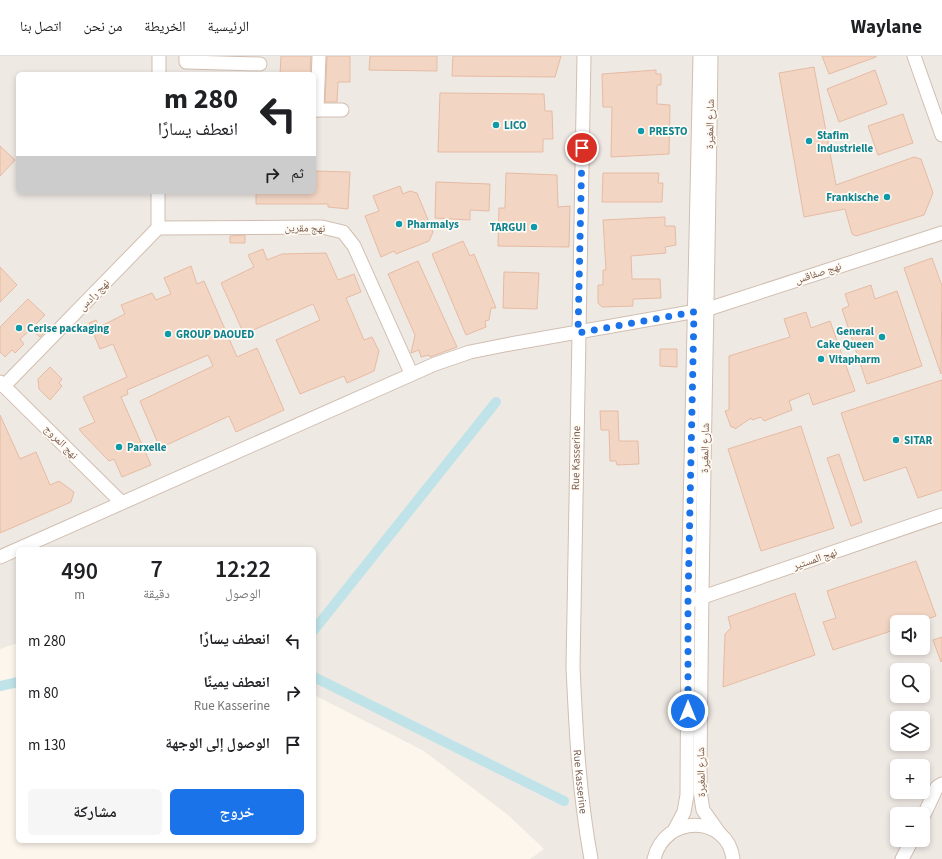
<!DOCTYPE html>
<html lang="ar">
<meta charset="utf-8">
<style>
body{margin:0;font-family:"Source Sans 3","Noto Naskh Arabic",sans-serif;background:#f6f6f6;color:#202124;direction:rtl;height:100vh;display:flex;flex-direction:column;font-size:15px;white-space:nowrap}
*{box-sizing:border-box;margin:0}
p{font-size:13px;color:#757577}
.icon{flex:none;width:22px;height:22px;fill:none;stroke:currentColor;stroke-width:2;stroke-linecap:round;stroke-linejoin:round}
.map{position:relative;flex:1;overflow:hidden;direction:ltr}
.drawer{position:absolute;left:16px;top:491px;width:300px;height:296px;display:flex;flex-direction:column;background:#fff;border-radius:6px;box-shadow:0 2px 6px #0003;direction:rtl}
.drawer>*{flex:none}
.top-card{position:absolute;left:16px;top:16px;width:300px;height:122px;border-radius:6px;box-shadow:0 2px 6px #0003;direction:rtl;background:#fff;color:#202124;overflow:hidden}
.fabs{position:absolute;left:890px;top:559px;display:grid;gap:8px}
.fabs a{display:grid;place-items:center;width:40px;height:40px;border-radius:6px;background:#fff;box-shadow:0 2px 6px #0003;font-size:20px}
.pin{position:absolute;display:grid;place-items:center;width:34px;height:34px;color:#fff;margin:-17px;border:2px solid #fff;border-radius:50%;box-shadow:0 1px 4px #0007}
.me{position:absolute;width:44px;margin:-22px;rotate:0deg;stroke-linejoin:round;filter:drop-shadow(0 0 3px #0008)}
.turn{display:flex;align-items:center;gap:14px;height:84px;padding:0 12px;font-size:18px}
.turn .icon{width:52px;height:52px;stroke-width:2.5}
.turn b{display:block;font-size:28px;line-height:34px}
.then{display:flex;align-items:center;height:38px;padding:0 12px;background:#0003;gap:8px;font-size:15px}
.eta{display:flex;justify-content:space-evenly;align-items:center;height:68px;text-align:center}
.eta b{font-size:24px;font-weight:600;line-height:28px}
.button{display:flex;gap:8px;margin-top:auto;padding:8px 12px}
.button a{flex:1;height:46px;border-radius:6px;background:#1a73e8;color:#fff;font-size:16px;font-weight:600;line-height:46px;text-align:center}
.button a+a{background:#f6f6f6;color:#202124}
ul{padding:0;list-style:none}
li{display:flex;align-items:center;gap:12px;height:52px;padding:0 12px}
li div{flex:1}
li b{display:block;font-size:15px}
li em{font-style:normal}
header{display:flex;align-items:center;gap:24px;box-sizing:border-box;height:56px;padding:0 20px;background:#fff;border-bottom:1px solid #e0e0e0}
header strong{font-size:19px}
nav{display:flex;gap:22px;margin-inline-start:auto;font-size:14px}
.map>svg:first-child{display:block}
.industrial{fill:#efe9e4;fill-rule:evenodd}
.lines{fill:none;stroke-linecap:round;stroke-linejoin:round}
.canal{stroke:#bfe3e8;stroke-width:10}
.building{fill:#f3d5c3;stroke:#e6bba3}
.minor-casing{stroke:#d1beb0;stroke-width:15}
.minor{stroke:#fff;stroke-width:13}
.route{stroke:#1a73e8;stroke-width:7;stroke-dasharray:0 12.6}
.culture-dot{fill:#0f9aa8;stroke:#fffaf3;stroke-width:1.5}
.labels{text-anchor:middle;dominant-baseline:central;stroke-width:3.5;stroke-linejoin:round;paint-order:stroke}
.street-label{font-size:11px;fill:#7a5c4d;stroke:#fffaf3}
.culture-label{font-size:11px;font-weight:bold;fill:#0d838f;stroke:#fffaf3;text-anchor:start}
</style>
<header>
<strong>Waylane</strong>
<nav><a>الرئيسية</a><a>الخريطة</a><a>من نحن</a><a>اتصل بنا</a></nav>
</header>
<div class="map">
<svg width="942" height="803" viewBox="0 0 942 803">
<rect width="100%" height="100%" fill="#fdf6ec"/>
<path class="industrial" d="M0 0H942V803H530L544 793 508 759 424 695 314 639V493H18V587L0 593ZM18 18H314V136H18ZM897 566H923V592H897ZM897 614H923V640H897ZM897 662H923V688H897ZM897 710H923V736H897ZM897 758H923V784H897Z"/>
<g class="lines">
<g class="canal">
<path d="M314 574 496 346"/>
<path d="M314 621 564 745"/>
<path d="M0 630 18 626"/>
</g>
</g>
<g class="building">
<path d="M281 0H311L310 18H280Z"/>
<path d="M327 0H350V26H338L337 46H325Z"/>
<path d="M370 0H437V15L369 14Z"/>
<path d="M453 0H561L555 21 452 20Z"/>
<path d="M822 0H876V1L829 18Z"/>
<path d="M814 11 836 129 914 101 921 103 933 137 924 159 856 180 852 178 845 153 804 161 779 17Z"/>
<path d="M656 14V18H661V29H657V48L670 49 669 98 611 101 612 51H603L602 18Z"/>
<path d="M875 14 887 48 839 66 827 33Z"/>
<path d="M440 37 544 38 545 55H552L553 83H543V96H438Z"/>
<path d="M903 58 913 87 878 99 868 70Z"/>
<path d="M0 90 15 104 0 120Z"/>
<path d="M314 115 350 116 348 153 328 151V148H256V136H314Z"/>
<path d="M506 117 557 119 558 151 570 150 569 191 498 190 499 152H505Z"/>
<path d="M603 117H659L658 127H663L662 146H602Z"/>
<path d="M436 126 490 128 489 155 470 154V164L435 162Z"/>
<path d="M400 130 403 138 410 135 417 137 433 176 429 185 396 198 394 195 381 201 365 160 379 155 373 140Z"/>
<path d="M665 161V170H675L676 189 665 191 666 197 631 200 632 223H660L661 242 633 243V250L602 251 598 247V229H603V214H606L603 164Z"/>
<path d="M245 179V187H230V180Z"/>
<path d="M463 185 470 200 474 198 496 252H491L489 264 485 265 486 271 466 279 432 198Z"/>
<path d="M263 193 267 204 282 198 326 197 338 224 354 218 361 236 346 242 364 284 372 281 379 295 374 315 347 327 344 320 300 338 276 284 320 264 313 248 244 278 221 227 254 211 248 199Z"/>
<path d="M932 202 942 230 941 318 904 212Z"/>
<path d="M418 205 457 291 430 301 429 299 421 301 419 294 411 297 415 279 388 218Z"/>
<path d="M191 210 197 228 204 225 237 301 257 292 284 354 236 376 229 360 160 392 140 345 213 310 208 299 127 334 128 338 121 341 151 409 122 421 114 403 109 405 83 378 79 373 95 366 83 341 127 321 113 288 100 293 89 267 96 264 99 271 125 258 121 249 152 237 156 244 171 238 164 222Z"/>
<path d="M0 211 17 229 0 246Z"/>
<path d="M504 216 539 217 537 253 503 252Z"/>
<path d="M871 229 875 243 897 235 922 310 867 328 842 253 849 250 845 238Z"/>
<path d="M28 243 45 259 36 268 45 276 40 281 31 273 20 283 24 288 15 297 12 294 5 301 0 296V271Z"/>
<path d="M806 256 811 272 830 265 855 335 813 349 809 337 789 345 792 354 764 365 761 361 752 364 751 362 735 373 734 371H731L725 355 729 354V300L790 281 784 263Z"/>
<path d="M660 293H677V311L660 310Z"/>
<path d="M50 311 62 323 59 327 62 330 50 344 39 333 38 323Z"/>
<path d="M942 324V434L918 442 906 411 864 425 841 357Z"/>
<path d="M600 355H618L619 385H638L639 408 617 409 616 405H610L609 374H601Z"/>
<path d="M0 359 20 403 36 396 50 429 59 425 74 436 71 446 0 477Z"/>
<path d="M801 370 834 472 761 495 728 393Z"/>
<path d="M839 398 862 466 851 470 827 402Z"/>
<path d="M916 505 936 560 919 566H897V573L833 594 823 566 836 562 827 535Z"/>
<path d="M795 537 815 599 723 631 725 578 731 572 728 561Z"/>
<path d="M942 581V605L941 606 933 584Z"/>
</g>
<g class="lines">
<g class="minor-casing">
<g id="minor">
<path d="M186 0V6L260 8"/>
<path id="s1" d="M584 0 573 611C576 676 579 738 591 803"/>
<path d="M711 0C708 245 701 490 700 735L703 754 720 778"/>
<path d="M914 0 942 79"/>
<path d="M159 18V0"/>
<path d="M314 54H342"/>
<path d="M317 54 319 0"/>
<path d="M158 172 322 171 343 176 354 190 411 317"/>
<path d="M0 326 121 446"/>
<path d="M4 330 158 172V136"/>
<path d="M0 501 435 308 470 296 505 289 708 253 942 177"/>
<path d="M694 544 942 459"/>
<path d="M923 761 937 731 942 728"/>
<path d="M675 773 684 756 687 739 688 545 700 0"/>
<path d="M654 803C665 757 728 759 733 803"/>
<path d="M902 803 912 784"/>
</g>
</g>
<use href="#minor" class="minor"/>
</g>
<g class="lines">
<path class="route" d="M582 92 578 277 694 256 688 545V655"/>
</g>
<g class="culture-dot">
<circle cx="496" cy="69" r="4"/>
<circle cx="641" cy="75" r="4"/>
<circle cx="809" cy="85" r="4"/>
<circle cx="887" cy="141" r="4"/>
<circle cx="399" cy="168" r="4"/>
<circle cx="534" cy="171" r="4"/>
<circle cx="19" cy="272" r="4"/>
<circle cx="168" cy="278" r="4"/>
<circle cx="882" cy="281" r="4"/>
<circle cx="821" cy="303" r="4"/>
<circle cx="896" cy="384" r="4"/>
<circle cx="119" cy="391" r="4"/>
</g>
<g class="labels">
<g class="street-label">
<text transform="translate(710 68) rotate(-89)">شارع المغيرة</text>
<text transform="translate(305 172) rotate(1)">نهج مقرين</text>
<text transform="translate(818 217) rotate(-18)">نهج صفاقس</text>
<text transform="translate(94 239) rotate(-46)">نهج رادس</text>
<text transform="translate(61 386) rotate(45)">نهج المروج</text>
<text transform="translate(705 392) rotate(-89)">شارع المغيرة</text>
<text transform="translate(576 402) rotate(-89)">Rue Kasserine</text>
<text transform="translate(815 503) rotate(-19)">نهج المستير</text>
<text transform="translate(701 716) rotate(-91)">شارع المغيرة</text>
<text stroke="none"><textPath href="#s1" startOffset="726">Rue Kasserine</textPath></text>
</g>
<g class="culture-label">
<text x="504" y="69">LICO</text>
<text x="649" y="75">PRESTO</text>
<text x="817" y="79">Stafim<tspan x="817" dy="13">Industrielle</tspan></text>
<text x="879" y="141" text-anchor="end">Frankische</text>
<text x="407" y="168">Pharmalys</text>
<text x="526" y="171" text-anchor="end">TARGUI</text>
<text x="27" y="272">Cerise packaging</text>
<text x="874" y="275" text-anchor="end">General<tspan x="874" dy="13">Cake Queen</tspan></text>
<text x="176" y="278">GROUP DAOUED</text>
<text x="829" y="303">Vitapharm</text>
<text x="904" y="384">SITAR</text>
<text x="127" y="391">Parxelle</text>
</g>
</g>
</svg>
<div class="fabs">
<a><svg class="icon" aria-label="sound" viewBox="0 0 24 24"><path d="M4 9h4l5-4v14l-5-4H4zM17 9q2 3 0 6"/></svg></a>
<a><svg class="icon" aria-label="search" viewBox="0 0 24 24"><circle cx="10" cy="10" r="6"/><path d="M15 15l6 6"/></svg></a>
<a><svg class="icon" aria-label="layers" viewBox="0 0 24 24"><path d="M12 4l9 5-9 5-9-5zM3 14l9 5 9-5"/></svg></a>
<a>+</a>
<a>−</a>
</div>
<div class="pin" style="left:582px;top:92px;background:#d93025"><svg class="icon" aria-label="arrive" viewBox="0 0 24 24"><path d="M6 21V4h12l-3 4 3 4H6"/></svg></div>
<svg class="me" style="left:688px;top:655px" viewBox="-20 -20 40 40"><circle r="17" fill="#1a73e8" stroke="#fff" stroke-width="3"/><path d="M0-11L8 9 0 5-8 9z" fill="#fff"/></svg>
<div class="top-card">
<div class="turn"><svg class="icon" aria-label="left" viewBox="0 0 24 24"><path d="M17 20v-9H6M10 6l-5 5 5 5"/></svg><div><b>280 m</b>انعطف يسارًا</div></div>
<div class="then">ثم<svg class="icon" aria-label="right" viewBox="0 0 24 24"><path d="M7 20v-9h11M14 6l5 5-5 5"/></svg></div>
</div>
<section class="drawer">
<div class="eta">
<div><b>12:22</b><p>الوصول</p></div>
<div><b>7</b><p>دقيقة</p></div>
<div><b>490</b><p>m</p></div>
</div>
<ul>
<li><svg class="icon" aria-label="left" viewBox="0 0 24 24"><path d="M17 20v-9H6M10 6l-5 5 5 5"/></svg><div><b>انعطف يسارًا</b></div><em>280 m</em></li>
<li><svg class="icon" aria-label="right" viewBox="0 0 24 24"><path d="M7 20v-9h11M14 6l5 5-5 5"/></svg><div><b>انعطف يمينًا</b><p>Rue Kasserine</p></div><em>80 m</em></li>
<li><svg class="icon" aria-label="arrive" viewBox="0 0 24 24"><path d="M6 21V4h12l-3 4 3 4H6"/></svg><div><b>الوصول إلى الوجهة</b></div><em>130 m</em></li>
</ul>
<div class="button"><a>خروج</a><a>مشاركة</a></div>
</section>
</div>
